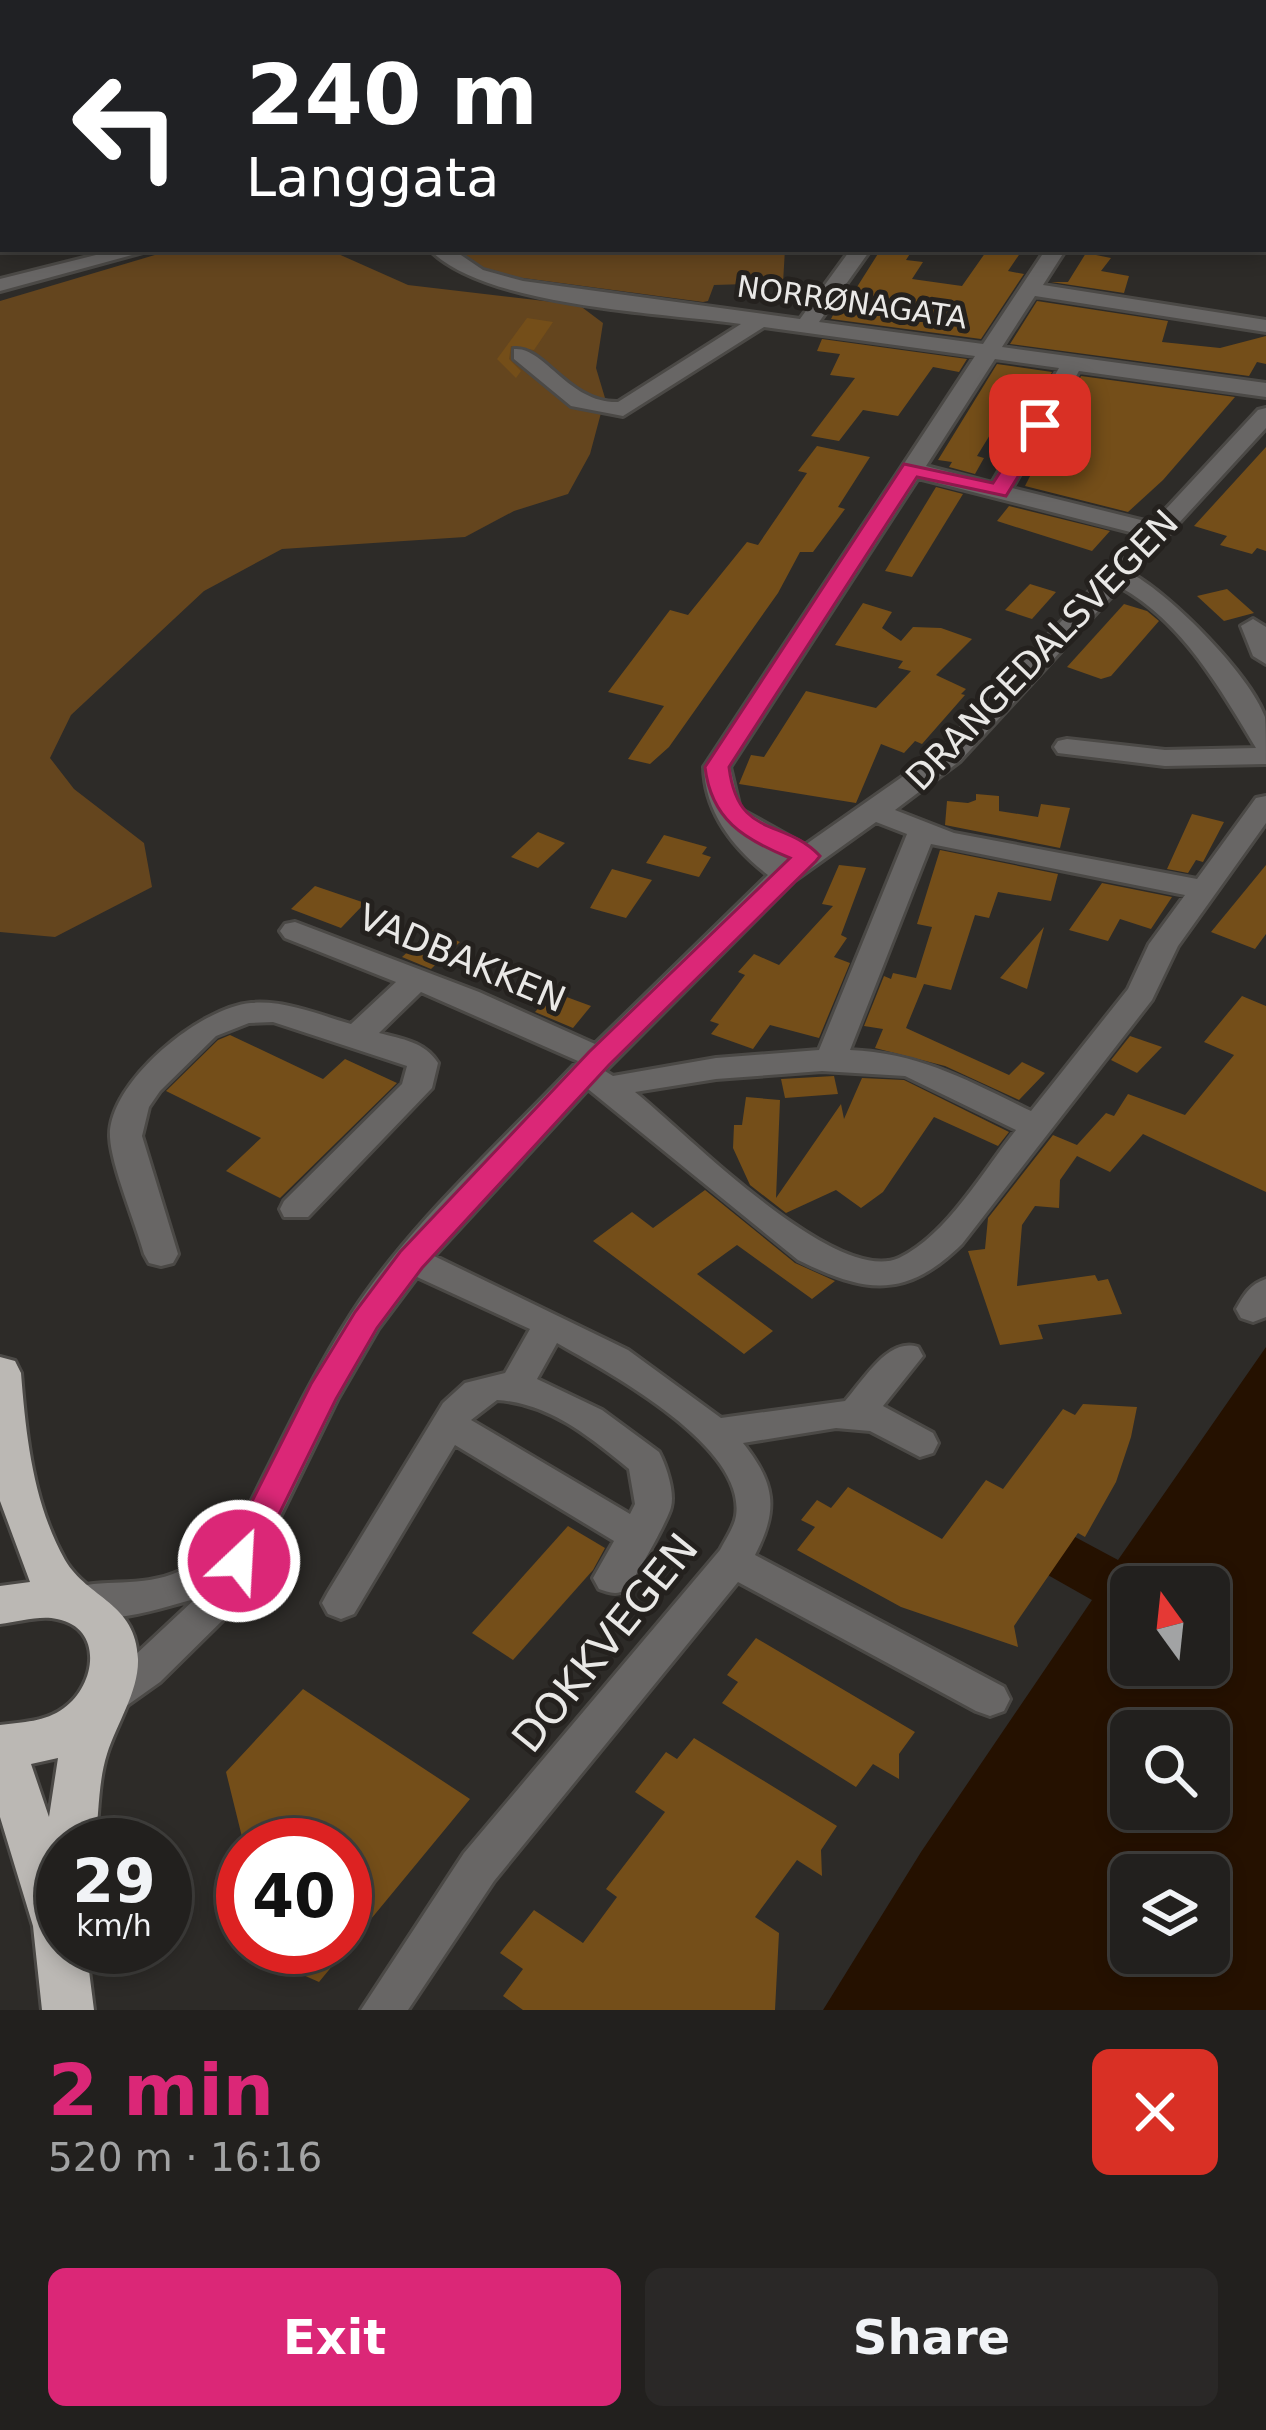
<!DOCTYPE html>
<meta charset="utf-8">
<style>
body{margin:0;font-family:"DejaVu Sans",sans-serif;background:#2a2827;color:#f1f3f6;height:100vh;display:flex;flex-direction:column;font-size:45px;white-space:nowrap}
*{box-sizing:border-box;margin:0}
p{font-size:39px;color:#a2a3a4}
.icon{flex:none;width:66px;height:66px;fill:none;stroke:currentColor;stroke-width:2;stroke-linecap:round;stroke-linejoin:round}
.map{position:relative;height:2010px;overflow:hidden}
.side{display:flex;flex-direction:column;background:#22201e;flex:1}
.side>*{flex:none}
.top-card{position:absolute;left:0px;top:0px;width:1266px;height:252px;box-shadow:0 6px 18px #0003,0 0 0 3px #3f3e3c;background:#202124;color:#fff;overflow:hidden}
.needle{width:78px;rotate:345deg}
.buttons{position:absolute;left:1110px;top:1566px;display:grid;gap:24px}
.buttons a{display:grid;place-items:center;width:120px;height:120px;border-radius:18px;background:#22201e;box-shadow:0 6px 18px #0003,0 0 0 3px #3f3e3c;font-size:60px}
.speed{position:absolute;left:36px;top:1818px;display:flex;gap:24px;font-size:60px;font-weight:700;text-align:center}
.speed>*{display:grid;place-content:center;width:156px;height:156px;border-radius:50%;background:#22201e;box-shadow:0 6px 18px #0003,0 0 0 3px #3f3e3c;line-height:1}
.speed small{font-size:30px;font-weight:400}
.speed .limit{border:18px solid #d22;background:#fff;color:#111}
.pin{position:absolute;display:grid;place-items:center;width:102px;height:102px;color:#fff;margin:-51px;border-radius:24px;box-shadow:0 6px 18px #0006}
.me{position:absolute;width:132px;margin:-66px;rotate:25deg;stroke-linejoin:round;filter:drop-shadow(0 0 9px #0008)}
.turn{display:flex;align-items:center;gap:42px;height:252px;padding:0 48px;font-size:54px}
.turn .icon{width:156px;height:156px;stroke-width:2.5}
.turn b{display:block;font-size:84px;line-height:102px}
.round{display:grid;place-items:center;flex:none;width:126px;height:126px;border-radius:18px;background:#2a2827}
.headline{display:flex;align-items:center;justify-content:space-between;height:204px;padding:0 48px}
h1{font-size:72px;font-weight:800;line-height:90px;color:#db2777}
.primary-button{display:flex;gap:24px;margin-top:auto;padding:24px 48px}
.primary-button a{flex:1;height:138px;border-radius:18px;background:#db2777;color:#fff;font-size:48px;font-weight:800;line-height:138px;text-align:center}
.primary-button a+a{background:#2a2827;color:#f1f3f6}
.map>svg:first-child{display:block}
.green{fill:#64451e}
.water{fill:#251100;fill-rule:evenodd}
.building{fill:#744e19}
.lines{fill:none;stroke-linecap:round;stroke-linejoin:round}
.minor-casing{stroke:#4b4946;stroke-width:6}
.major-casing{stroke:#4b4946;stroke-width:6}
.highway-casing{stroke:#4b4946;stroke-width:6}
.minor{fill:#686665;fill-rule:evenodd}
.major{fill:#a4a19e;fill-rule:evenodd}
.highway{fill:#bbb8b4;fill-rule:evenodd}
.route{fill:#db2777;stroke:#8e194d;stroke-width:3}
.labels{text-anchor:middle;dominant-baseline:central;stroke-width:10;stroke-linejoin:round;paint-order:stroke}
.far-street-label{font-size:30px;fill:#e9e8e6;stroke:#24211e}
.street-label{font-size:36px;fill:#e9e8e6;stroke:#24211e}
.near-street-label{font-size:42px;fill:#e9e8e6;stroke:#24211e}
</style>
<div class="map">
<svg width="1266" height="2010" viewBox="0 0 1266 2010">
<rect width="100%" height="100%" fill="#2d2b28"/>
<g class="green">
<path d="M175 249H327L408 285 579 305 603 323 596 368 605 398 590 454 568 494 514 511 465 537 282 549 204 591 71 715 50 758 74 789 144 843 152 887 55 937 0 932V301Z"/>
<path d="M434 249H785L783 283 714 285 708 301 703 302 486 273Z"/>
</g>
<path class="water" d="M1266 1347V2010H823L921 1852 1092 1600 993 1544 1021 1508 1118 1560ZM1131 1587H1209V1665H1131ZM1131 1731H1209V1809H1131ZM1131 1875H1209V1953H1131Z"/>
<g class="building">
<path d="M881 249H913L906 260 923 262 912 279 962 286 988 249H1023L1008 271 1024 274 981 339 831 319 838 305 845 306Z"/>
<path d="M1086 253 1111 258 1101 271 1129 276 1124 293 1051 282H1068Z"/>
<path d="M1037 301 1168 321 1162 342 1220 348 1266 336V364L1257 362 1249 376 1010 344Z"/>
<path d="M527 318 553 322 534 350 511 346 509 359 521 371 516 378 497 359Z"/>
<path d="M822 339 967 359 959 372 933 367 898 416 863 410 839 441 811 436 855 378 830 375 840 354 817 351Z"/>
<path d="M997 364 1052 372 1023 421 1001 417 977 456 984 458 975 474 949 467 952 462 938 460Z"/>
<path d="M1081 376 1235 397 1163 480 1128 512 1025 486Z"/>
<path d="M817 446 870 457 838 507 845 509 813 552H800L778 593 669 747 650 764 628 759 664 706 608 692 670 610 688 615 747 542 758 545 807 473 798 471Z"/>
<path d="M1266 447V551L1257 548 1252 554 1220 545 1227 536 1194 526Z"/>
<path d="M936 487 963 494 912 577 885 571Z"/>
<path d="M1009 506 1110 531 1092 551 997 521Z"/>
<path d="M1030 584 1056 592 1032 619 1005 610Z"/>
<path d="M1227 589 1254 613 1224 621 1197 596Z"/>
<path d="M863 603 892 612 882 628 901 641 913 627 941 628 972 639 936 675 966 689 961 694 965 695 922 744 915 741 904 753 881 744 856 803 739 784 751 755 764 757 806 691 876 708 911 671 898 668 903 661 835 645Z"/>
<path d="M1124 604 1147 611 1159 621 1111 676 1101 679 1067 667Z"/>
<path d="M976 794 999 796V811L1038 817 1041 804 1070 808 1060 848 945 825 947 801 968 803 976 800Z"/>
<path d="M1192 814 1224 822 1203 862 1196 860 1188 873 1167 869Z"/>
<path d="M538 832 565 843 538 868 511 857Z"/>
<path d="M664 835 707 847 702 854 711 857 699 877 646 863Z"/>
<path d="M940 850 1058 874 1051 901 998 892 989 918 975 915 951 990 924 984 906 1028 1009 1075 1022 1062 1045 1073 1019 1100 945 1066 875 1048 883 1029 864 1026 884 976 891 979 893 973 916 978 932 927 917 924Z"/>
<path d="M839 865 866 868 841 935 847 938 834 957 850 963 819 1038 770 1025 753 1049 711 1034 719 1024 710 1021 745 975 738 972 754 954 779 965 833 906 822 904Z"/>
<path d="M1266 865V934L1255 949 1211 932Z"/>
<path d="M612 869 652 880 626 918 590 908Z"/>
<path d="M1102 883 1172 897 1151 929 1120 919 1108 941 1069 930Z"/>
<path d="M315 886 365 903 341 928 291 909Z"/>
<path d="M1044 927 1027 989 1000 978Z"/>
<path d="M432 930 460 942 431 969 402 957Z"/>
<path d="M553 992 591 1006 573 1028 535 1012Z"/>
<path d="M1242 996 1266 1006V1192L1143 1134 1110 1172 1077 1156 1060 1180 1059 1208 1035 1206 1022 1225 1017 1286 1095 1275 1098 1281 1108 1279 1122 1314 1038 1325 1043 1339 1000 1345 968 1251 985 1249 988 1218 1053 1135 1077 1145 1106 1113 1114 1116 1128 1094 1185 1115 1234 1055 1204 1042Z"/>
<path d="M230 1035 323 1079 345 1059 397 1083 280 1198 226 1171 261 1138 166 1091 218 1040Z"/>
<path d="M1130 1036 1162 1047 1137 1073 1111 1060Z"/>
<path d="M834 1076 838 1094 785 1098 781 1079Z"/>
<path d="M862 1078 904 1080 1009 1132 998 1146 934 1117 883 1192 861 1208 836 1190 786 1213 750 1185 733 1148 734 1125H742L746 1097 780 1100 776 1198 841 1104 844 1119Z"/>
<path d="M705 1190 795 1263 835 1281 812 1299 737 1245 697 1274 773 1331 744 1354 593 1241 632 1212 653 1228Z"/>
<path d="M1083 1404 1137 1407 1131 1437 1116 1482 1085 1537 1078 1533 1014 1626 1018 1647 901 1607 797 1550 815 1527 801 1520 817 1500 831 1508 848 1487 942 1539 986 1480 1003 1489 1063 1409 1075 1415Z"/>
<path d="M568 1526 605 1548 593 1570 513 1660 472 1633Z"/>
<path d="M756 1638 915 1732 899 1754V1779L873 1764 856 1787 722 1703 738 1682 727 1675Z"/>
<path d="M303 1689 470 1799 319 1982 240 1947H345V1845H244L226 1772Z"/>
<path d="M694 1738 837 1826 821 1850 822 1876 797 1860 755 1917 779 1933 775 2010H523L503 1996 523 1969 500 1953 534 1910 583 1943 617 1897 606 1889 665 1812 635 1792 666 1752 677 1759Z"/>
</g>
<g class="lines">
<g class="minor-casing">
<g id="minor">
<path d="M64 0H80L82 3H66Z"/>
<path d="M194 0H294L292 3Z"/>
<path d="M606 0H630L632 3H608Z"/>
<path d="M994 0H1013L1015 3H996Z"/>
<path d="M3 21V31L0 32V22Z"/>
<path d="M1266 42V52L1263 53V43Z"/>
<rect x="1263" y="126" width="3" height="11"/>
<path d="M120 249H154L0 291V279Z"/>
<path d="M429 249H452L483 270 523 281 800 319 851 249H871L819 322 983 344 1046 249H1066L1043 285 1266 320V332L1035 296 1002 347 1266 383V397L1079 371 1012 488 1153 523 1258 410 1266 408V428L1132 574C1171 595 1250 675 1265 717 1266 730 1266 750 1266 764L1165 766 1058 753 1054 747 1058 741 1067 739 1165 750 1256 748C1221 690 1182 621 1120 587L960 761 895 810 954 833 1197 879 1256 798 1266 796V823L1178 946 1152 1000 962 1244C905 1300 865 1293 798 1260L588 1089 434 1256 628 1350 721 1418 845 1401C864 1380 888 1337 918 1347L923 1356 883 1406 933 1433 938 1443 933 1453 920 1457 870 1431 836 1428 743 1443C775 1483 779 1509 755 1555L1004 1687 1010 1699 1004 1711 990 1716 976 1711 738 1582 494 1881 408 2010H361L464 1853 720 1550C725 1540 734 1528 736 1516 747 1446 608 1372 557 1343L537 1379 602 1410 659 1452C666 1465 675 1492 671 1507 669 1518 634 1581 626 1589 618 1596 607 1592 599 1589L593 1578 614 1541 455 1445 354 1614 341 1619 328 1614 322 1603 328 1592 443 1403 465 1383 505 1373 530 1329 417 1277 378 1329 338 1398 236 1607 160 1682 122 1709 108 1714 94 1709 88 1697 94 1685 132 1658 195 1599C153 1610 109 1627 67 1612L61 1601 67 1590C101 1577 142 1589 180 1571 203 1560 215 1532 240 1524 276 1453 309 1380 352 1313 413 1220 502 1142 578 1061L421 992 379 1033C402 1039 425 1042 438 1063L432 1088 308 1217H284L280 1209 284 1201 402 1084 407 1066 273 1022 249 1023 216 1036 160 1091 149 1107 142 1136 178 1254 173 1263 161 1266 149 1263 144 1254C136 1224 111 1165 110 1137 108 1082 201 1007 251 1003 285 1000 319 1015 351 1024L396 982 285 938 280 931 285 924 295 922 479 992 595 1044 768 875C733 848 705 812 704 767L975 356 764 327 623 416 571 406 514 359V349C544 346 568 403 618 402L741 324C659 312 485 307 429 249ZM995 359 1059 368 992 483 926 466ZM918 478 1142 535 942 749 805 845 740 809 730 767ZM876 822 907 834 819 1050 716 1058 613 1076 605 1071 795 880ZM931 844 1185 895 1149 944 1128 989 1031 1111C969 1081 920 1053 850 1050ZM822 1071 905 1076 1016 1130C983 1171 947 1235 899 1258 835 1287 684 1131 635 1092L716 1079ZM497 1400C549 1403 590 1437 629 1469L635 1504 630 1514 471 1420Z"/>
<path d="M1253 619 1266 627V664L1253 656 1241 626Z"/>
<path d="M1266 1279V1317L1253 1322 1241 1318 1236 1309C1244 1295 1250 1284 1266 1279Z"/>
</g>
</g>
<g class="major-casing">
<g id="major">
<path d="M1179 0H1206L1208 3H1181Z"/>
<path d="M1263 14 1266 15V25L1263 24Z"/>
</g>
</g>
<g class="highway-casing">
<g id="highway">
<path d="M572 0H596L570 3Z"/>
<path d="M0 1357 15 1361 21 1373C26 1436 33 1503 65 1560 88 1599 136 1602 138 1659 139 1691 117 1723 107 1754 98 1782 99 1816 95 1845H63V1947H86L94 2010H42L33 1926 0 1817V1725C23 1722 45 1722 64 1708 96 1685 104 1628 57 1619 40 1615 18 1622 0 1624V1586L30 1582 0 1501ZM58 1758 49 1817 31 1764Z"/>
</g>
</g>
<use href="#minor" class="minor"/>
<use href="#major" class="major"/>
<use href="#highway" class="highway"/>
</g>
<path class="route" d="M1033 421 1050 425 1006 496 917 477 729 767C738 840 783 817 820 856L816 861 609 1065 422 1268 377 1328 336 1399 251 1571 239 1575 227 1571 222 1561 311 1384 355 1312 400 1252 589 1052 790 858C743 839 711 819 705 767L904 464 993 483Z"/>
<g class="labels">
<g class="far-street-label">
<text transform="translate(852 302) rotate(8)">NORRØNAGATA</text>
</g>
<g class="street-label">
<text transform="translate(1042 650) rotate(-46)">DRANGEDALSVEGEN</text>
<text transform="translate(462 958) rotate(23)">VADBAKKEN</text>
</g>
<g class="near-street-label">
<text transform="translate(605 1643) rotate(-51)">DOKKVEGEN</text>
</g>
</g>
</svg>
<div class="buttons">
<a><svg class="needle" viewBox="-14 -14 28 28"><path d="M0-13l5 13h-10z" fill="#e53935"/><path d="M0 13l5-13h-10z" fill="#a2a3a4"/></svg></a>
<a><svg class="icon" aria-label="search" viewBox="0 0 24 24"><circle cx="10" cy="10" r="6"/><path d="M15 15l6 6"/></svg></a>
<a><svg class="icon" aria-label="layers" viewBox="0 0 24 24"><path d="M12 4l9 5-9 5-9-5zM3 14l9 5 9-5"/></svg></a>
</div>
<div class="speed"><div>29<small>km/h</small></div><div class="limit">40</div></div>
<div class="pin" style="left:1040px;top:425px;background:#d93025"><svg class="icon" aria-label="arrive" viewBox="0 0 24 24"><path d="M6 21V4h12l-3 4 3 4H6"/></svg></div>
<svg class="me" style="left:239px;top:1561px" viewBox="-20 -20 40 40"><circle r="17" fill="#db2777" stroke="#fff" stroke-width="3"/><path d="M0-11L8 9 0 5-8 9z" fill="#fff"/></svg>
<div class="top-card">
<div class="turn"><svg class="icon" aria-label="left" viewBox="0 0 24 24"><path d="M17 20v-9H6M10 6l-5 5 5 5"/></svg><div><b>240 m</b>Langgata</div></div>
</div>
</div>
<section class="side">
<div class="headline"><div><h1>2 min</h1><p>520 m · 16:16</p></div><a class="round" style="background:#d93025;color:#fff"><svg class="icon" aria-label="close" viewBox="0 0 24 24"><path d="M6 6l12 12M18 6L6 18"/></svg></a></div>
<div class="primary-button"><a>Exit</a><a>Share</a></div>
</section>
